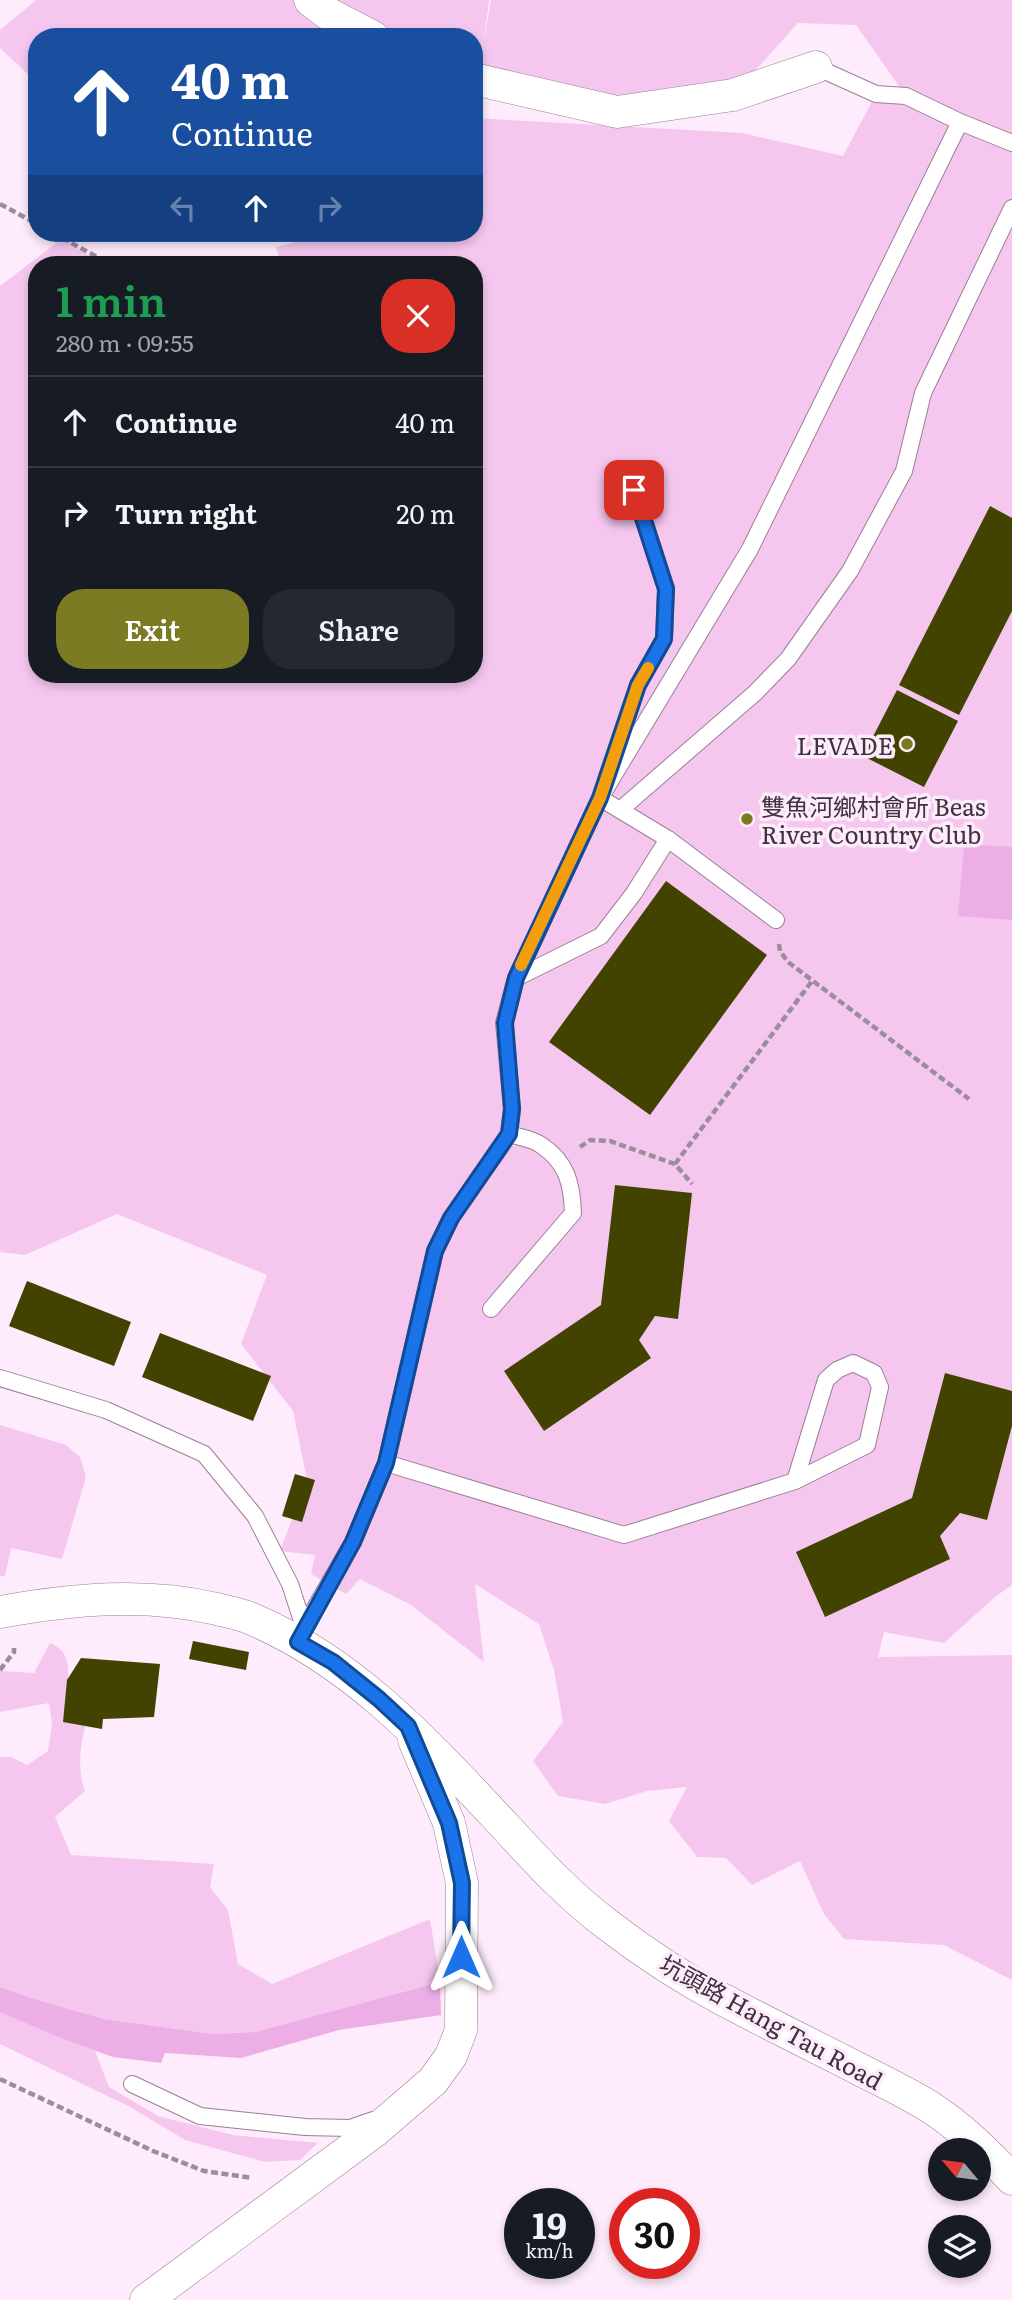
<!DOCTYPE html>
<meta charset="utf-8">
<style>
body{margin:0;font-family:Literata,"Noto Sans SC",serif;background:#242831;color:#f1f3f6;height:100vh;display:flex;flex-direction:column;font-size:26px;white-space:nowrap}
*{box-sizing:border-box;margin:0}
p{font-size:23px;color:#9ea1a6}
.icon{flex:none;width:38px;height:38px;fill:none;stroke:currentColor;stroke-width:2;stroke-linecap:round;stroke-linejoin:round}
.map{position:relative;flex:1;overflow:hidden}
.drawer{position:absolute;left:28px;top:256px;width:455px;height:427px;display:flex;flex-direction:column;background:#171b24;border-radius:28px;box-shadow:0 4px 10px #0003}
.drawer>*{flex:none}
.guide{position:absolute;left:28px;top:28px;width:455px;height:214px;border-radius:28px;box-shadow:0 4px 10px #0003;background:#1a4fa0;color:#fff;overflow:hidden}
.needle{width:46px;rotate:299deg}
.fabs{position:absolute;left:928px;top:2138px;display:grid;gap:14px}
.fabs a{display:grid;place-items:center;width:63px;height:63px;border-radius:50%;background:#171b24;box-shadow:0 4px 10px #0003;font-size:35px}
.speed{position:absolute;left:504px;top:2188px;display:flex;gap:14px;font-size:35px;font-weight:700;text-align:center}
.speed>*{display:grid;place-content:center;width:91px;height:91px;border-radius:50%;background:#171b24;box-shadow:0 4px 10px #0003;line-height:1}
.speed small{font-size:18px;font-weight:400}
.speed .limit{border:10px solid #d22;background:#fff;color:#111}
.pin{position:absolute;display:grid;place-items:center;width:60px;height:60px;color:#fff;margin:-30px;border-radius:14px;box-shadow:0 4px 10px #0006}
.me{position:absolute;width:77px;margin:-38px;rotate:0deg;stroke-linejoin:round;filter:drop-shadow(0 0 5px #0008)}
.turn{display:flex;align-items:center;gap:24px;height:147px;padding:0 28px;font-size:32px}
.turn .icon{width:91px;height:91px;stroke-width:2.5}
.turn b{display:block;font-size:49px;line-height:60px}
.lanes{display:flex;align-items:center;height:66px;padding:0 28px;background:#0003;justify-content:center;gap:35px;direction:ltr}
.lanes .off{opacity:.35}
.round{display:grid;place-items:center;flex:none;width:74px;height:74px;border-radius:28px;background:#242831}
.headline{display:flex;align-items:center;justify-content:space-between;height:119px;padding:0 28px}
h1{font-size:42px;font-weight:600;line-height:52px;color:#1e9e55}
.button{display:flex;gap:14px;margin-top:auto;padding:14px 28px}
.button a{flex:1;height:80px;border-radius:28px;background:#7a7b23;color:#fff;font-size:28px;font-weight:600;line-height:80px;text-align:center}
.button a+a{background:#242831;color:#f1f3f6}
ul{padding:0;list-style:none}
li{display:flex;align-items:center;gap:21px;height:91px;padding:0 28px;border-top:2px solid #363941}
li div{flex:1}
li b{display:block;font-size:26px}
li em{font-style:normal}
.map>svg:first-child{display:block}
.green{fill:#f5c7ef}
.water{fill:#edaee6}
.building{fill:#424300}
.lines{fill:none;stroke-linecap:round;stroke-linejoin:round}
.lane-casing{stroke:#9b7f97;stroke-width:18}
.street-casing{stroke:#9b7f97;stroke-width:33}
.path{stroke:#9c8d9a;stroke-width:4.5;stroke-dasharray:7 3.5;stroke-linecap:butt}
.lane{stroke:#fff;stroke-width:16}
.street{stroke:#fff;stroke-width:32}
.route-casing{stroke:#114b97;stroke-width:18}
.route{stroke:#1a73e8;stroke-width:12}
.slow{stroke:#f59e0b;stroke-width:12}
.poi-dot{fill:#7a7b23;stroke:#feebfb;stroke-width:2.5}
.labels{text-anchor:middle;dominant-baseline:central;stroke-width:7;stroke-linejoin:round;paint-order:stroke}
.poi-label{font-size:24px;fill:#3f333d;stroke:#feebfb;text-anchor:end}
.street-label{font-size:24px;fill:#3f333d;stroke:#feebfb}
</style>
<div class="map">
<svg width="1012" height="2300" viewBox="0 0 1012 2300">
<rect width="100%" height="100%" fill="#feebfb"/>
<g class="green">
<path d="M36 0H489L484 41 491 0H1012V1585L996 1596 944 1643 884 1632 878 1657 1012 1655V1980L944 1945 844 1939 824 1914 800 1861 752 1885 726 1858 697 1857 669 1821 687 1787 647 1791 605 1804 558 1796 533 1761 563 1722 554 1670 539 1624 475 1584 484 1662 411 1605 360 1579 346 1594 311 1574 315 1555 280 1551 307 1480 293 1411 241 1344 267 1275 117 1214 25 1255 0 1252V286L63 238 101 264H37V674H474V264H281L276 247 315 237 215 238 194 233H474V118L742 133 843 156 876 94 906 96 856 25 798 23 733 95 589 106 474 84V37H37V83L0 48V30Z"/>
<path d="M0 1425 66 1445 80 1457 86 1477 62 1559 11 1548 5 1576H0Z"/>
<path d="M50 1643C72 1652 68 1670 68 1691L91 1704C84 1730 74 1764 85 1791L55 1817 71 1855 214 1864 210 1887 228 1910 238 1964 272 1984 430 1919 440 1982 255 2032 213 2034 104 2019 31 1998 0 1987V1757H11L27 1765 48 1751 52 1723 49 1703 0 1712V1671L34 1673Z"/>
<path d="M0 2009 68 2041 95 2051 109 2087 158 2116 233 2135 318 2143 300 2160 265 2162 185 2140 130 2107 0 2044Z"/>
</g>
<g class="water">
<path d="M964 844 1012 847V920L958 916Z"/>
<path d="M440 1982 441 2015 339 2030 241 2058 165 2053 161 2063 113 2057 68 2041 0 2012V1987L31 1998 104 2019 213 2034 255 2032Z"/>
</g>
<g class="building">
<path d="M990 506 1012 518V611L959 715 899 685Z"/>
<path d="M897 690 958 721 924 787 863 756Z"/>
<path d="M666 881 767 955 650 1115 549 1042Z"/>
<path d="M615 1185 692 1193 678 1319 655 1316 639 1340 651 1358 544 1431 504 1371 601 1305Z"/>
<path d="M27 1281 131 1322 114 1366 9 1326Z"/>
<path d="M160 1333 271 1376 253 1421 142 1377Z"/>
<path d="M945 1373 1012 1391V1426L987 1520 960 1513 940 1536 950 1559 825 1617 796 1552 912 1498Z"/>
<path d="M295 1474 315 1480 302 1522 282 1516Z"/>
<path d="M193 1641 249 1652 246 1670 189 1659Z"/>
<path d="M81 1658 160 1664 154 1717 103 1719 102 1729 63 1722 67 1680Z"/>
</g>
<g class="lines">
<g class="lane-casing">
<g id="lane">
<path d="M960 122 1012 143"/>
<path d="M620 810 755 693 788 659 850 571 904 471 923 393 1012 208"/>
<path d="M668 839 776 920"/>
<path d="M516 978 601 936 634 893 668 839 600 798 638 685 664 639 666 588 634 490"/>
<path d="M491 1309 573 1213C572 1184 567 1162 541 1145 533 1139 519 1137 509 1134"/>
<path d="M0 1378 106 1410 204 1454 255 1516 290 1584 304 1627 302 1633"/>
<path d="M386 1463 624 1535 795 1481 826 1380 837 1370 853 1363 874 1373 880 1387 867 1445 795 1481"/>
<path d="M304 1627 353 1542 386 1463 435 1251 451 1218 509 1134 512 1109 504 1023 516 978 600 798 750 549 960 122 906 96 876 94 816 67"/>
<path d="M132 2084 200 2116 305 2127 350 2128 373 2120"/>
</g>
</g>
<g class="street-casing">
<g id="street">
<path d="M310 0 327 13 373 37"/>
<path d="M474 79 617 112 733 95 816 67"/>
<path d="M0 1612C73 1599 144 1592 217 1609 228 1612 241 1614 252 1619 355 1663 428 1744 503 1824 536 1860 569 1896 608 1925 643 1952 681 1977 720 1998 765 2022 810 2044 855 2067 880 2080 906 2092 930 2107 961 2127 987 2153 1012 2179"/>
<path d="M146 2300 375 2131 433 2081 451 2056 461 2030 462 1883 449 1823 414 1740"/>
</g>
</g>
<g class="path">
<path d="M0 204 37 224"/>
<path d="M53 233 110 264"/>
<path d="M779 944 780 951 788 962 969 1099"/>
<path d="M580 1147 590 1140 610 1141 675 1164 692 1184"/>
<path d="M675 1164 812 981"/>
<path d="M0 1670 14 1652V1648"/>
<path d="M0 2079 153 2151 204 2171 252 2178"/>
</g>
<use href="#lane" class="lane"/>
<use href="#street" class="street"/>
</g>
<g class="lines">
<g class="route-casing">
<path id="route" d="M461 1957 462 1883 449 1823 408 1726 379 1699 333 1662 298 1642 353 1542 386 1463 435 1251 451 1218 509 1134 512 1109 505 1023 516 978 600 798 638 685 664 639 666 589 634 490"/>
</g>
<use href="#route" class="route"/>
<path class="slow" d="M521 965 600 798 638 685 648 668"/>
</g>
<g class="poi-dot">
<circle cx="907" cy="744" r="7"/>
<circle cx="747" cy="819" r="7"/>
</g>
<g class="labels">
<g class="poi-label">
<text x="893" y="744">LEVADE</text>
<text x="761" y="805" text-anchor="start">雙魚河鄉村會所 Beas<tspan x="761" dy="28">River Country Club</tspan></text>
</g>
<g class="street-label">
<text transform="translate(772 2021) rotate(29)">坑頭路 Hang Tau Road</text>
</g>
</g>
</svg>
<div class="fabs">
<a><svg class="needle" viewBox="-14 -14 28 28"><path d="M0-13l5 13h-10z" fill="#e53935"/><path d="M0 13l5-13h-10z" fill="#9ea1a6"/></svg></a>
<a><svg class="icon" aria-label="layers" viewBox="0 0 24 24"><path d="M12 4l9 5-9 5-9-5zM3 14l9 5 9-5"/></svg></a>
</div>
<div class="speed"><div>19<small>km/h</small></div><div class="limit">30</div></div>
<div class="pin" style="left:634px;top:490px;background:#d93025"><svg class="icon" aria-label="arrive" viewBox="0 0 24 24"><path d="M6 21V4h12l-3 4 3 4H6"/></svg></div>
<svg class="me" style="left:461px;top:1957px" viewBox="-20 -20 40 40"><path d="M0-17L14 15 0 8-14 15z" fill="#1a73e8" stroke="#fff" stroke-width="4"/></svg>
<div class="guide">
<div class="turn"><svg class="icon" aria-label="ahead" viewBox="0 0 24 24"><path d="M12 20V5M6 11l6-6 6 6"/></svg><div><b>40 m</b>Continue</div></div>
<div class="lanes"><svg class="icon off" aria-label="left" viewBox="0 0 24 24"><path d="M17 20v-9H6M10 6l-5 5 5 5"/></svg><svg class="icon" aria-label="ahead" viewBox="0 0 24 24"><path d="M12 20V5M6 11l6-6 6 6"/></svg><svg class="icon off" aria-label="right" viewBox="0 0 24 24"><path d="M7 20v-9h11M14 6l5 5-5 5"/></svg></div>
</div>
<section class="drawer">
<div class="headline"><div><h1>1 min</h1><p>280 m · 09:55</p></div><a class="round" style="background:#d93025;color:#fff"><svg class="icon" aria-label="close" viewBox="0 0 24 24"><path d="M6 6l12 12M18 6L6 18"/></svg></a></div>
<ul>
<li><svg class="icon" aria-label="ahead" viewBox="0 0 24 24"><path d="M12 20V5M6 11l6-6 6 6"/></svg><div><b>Continue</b></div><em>40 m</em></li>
<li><svg class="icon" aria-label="right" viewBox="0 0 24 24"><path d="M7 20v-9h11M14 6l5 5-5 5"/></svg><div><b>Turn right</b></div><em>20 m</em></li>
</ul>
<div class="button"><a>Exit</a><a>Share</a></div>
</section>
</div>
